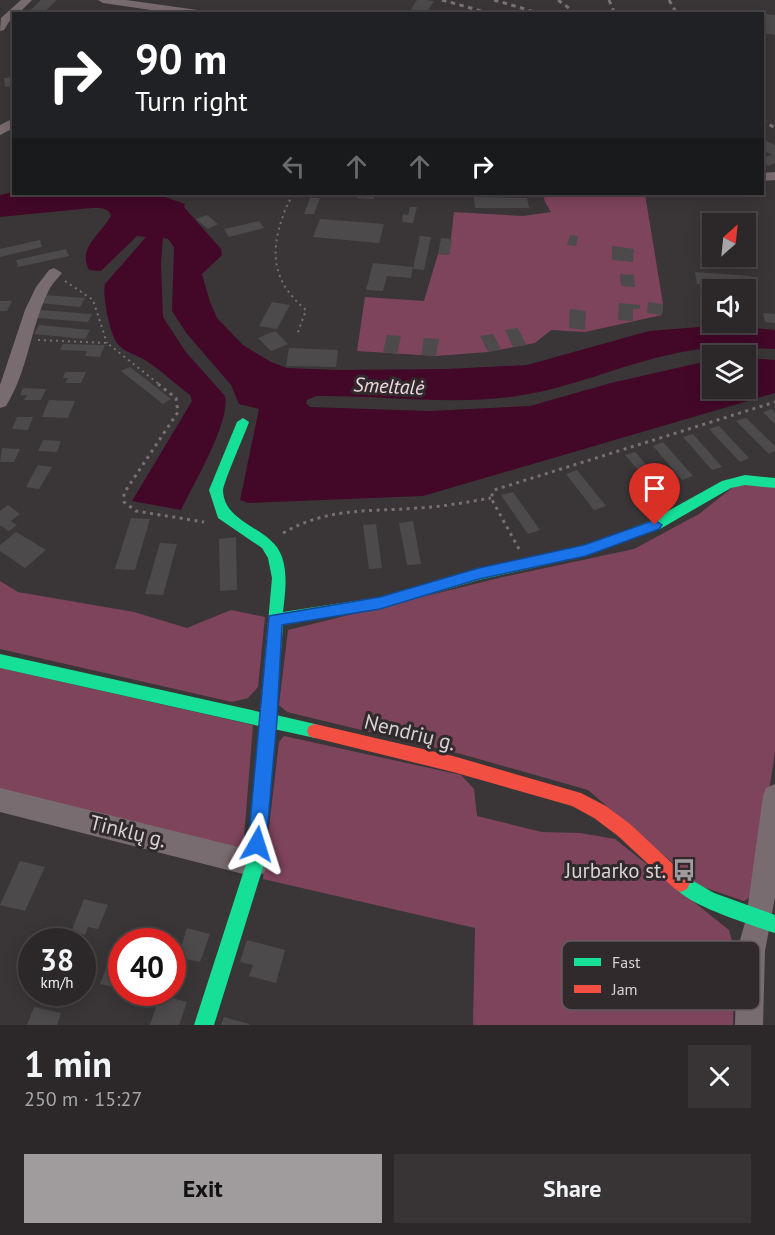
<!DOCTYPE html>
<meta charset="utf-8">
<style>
body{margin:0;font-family:"PT Sans",sans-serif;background:#383436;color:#f1f3f6;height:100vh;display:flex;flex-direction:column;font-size:22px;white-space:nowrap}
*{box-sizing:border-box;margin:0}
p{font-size:20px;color:#a6a6a8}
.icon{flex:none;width:33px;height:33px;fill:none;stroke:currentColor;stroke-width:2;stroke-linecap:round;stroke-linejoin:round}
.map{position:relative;height:1025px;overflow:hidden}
.side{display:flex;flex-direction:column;background:#2c282a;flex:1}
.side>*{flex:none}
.guide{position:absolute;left:12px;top:12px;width:752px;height:183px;border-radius:0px;box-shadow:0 3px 15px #0003,0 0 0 2px #484447;background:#202124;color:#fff;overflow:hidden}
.needle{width:39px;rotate:27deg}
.controls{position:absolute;left:702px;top:213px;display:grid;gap:12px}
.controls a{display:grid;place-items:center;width:54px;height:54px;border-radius:0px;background:#2c282a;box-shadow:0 3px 15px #0003,0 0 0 2px #484447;font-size:30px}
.speed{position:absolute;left:18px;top:928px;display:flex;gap:12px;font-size:30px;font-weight:700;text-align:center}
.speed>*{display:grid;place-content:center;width:78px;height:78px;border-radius:50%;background:#2c282a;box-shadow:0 3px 15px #0003,0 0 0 2px #484447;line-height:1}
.speed small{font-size:15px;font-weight:400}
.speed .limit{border:9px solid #d22;background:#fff;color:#111}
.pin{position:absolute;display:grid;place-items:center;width:51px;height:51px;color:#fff;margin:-62px -26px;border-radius:50% 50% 50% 0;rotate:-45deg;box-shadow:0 0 6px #0007}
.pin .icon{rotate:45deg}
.me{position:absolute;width:66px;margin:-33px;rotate:6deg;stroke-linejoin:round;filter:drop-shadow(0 0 4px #0008)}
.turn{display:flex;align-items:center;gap:21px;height:126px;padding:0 24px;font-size:27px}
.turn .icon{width:78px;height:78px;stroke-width:2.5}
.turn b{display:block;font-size:42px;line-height:51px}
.lanes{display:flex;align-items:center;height:57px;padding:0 24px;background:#0003;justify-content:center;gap:30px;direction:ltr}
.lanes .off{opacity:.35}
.round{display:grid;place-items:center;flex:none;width:63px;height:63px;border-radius:0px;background:#383436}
.overview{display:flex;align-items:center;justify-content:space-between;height:102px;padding:0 24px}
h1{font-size:36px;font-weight:700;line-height:45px}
.primary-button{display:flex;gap:12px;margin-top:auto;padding:12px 24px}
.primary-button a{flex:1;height:69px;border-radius:0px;background:#a09b9d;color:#111;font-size:24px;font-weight:700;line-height:69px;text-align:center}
.primary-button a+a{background:#383436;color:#f1f3f6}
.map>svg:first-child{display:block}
.green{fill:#7e445c}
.water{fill:#430828}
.building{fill:#4d4a4b}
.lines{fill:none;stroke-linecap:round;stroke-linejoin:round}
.path-far1{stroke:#776f72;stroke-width:2;stroke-dasharray:2 4;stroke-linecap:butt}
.path{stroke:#776f72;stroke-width:3;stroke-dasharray:3 4.5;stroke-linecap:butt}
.street{fill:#796c71;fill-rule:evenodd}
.fast{fill:#16e098;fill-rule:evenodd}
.jam{fill:#f24e42;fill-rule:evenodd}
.rail{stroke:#7a7275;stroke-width:3;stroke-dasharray:4.5 4.5;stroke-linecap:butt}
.route{fill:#1a73e8;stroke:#114b97;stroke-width:1.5}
.labels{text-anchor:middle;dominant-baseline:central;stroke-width:6;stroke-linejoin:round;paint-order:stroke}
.water-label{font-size:20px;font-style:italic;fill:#f1d7e0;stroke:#312a2d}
.near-street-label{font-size:21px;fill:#d7d2d3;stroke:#312a2d}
.near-poi-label{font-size:21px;fill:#d7d2d3;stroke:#312a2d;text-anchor:end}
.key{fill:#312a2d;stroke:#635c5f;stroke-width:1.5}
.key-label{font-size:16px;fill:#d7d2d3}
</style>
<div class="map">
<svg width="775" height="1025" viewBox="0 0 775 1025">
<rect width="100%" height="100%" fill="#3a3638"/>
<g class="green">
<path d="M543 194H645L663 304 662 315 585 332 551 330 535 343 488 352 436 356 357 351 365 297 424 301 438 254 449 255 454 212 523 216 551 212 545 202Z"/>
<path d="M737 484 775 487V752L753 895 744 901 700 886 588 790 461 754 287 712 279 705 288 630 503 577 634 549 699 514Z"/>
<path d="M0 581 18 592 134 612 187 628 231 610 265 617 258 687 248 698 232 702 0 649Z"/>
<path d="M0 668 253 725 243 850 0 794Z"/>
<path d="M284 736 461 775 474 789 477 816 542 832 580 833 615 839 729 930 734 949 733 1025H473L475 928 263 879 279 742Z"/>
</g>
<path class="water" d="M13 192 157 194 185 204 184 207 221 249 222 255 202 274 210 302 217 318 243 345 271 362 287 368 338 370 447 369 527 365 649 331 724 325V323L746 322V316H749L755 328 775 330V349C751 348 726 346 702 349 639 356 580 387 517 396 450 406 383 395 316 396L307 400 306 403 310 407 430 411 530 406 611 383 712 360V388H746V358L775 360V393L423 496 248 503 240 500 259 409 239 404 231 385 187 334 172 311 174 247 168 239 163 238 161 263 163 317 185 351 225 396C231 421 193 485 181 510L132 501 192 401 190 395C175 384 161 370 145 360 137 355 123 352 117 343 110 333 102 296 105 284L146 237 137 236 101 271 89 270C77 248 101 234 111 216 109 207 99 208 92 208L0 217V195Z"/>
<g class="building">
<path d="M41 0H57L42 14H26Z"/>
<path d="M417 0H426L434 1 426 14H408Z"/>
<path d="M763 14 775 15V35L762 33Z"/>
<path d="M14 77V86L5 87 4 78Z"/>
<path d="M762 139 775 145V163L768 166 762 163V158L772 155 762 149Z"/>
<path d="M358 194H375L374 199 357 198Z"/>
<path d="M474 197 527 198 529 208H475Z"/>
<path d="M310 198H320L314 214H304Z"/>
<path d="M410 207H417L413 223 402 222 403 214 408 215Z"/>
<path d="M207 215 218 224 208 229 196 219Z"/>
<path d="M320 219 384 224 379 243 313 237Z"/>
<path d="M259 221 264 228 229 237 224 229Z"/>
<path d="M570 235 578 236 576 246 567 245Z"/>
<path d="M420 236 431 237 424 270 413 269Z"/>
<path d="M441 238 452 239 449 255 438 254Z"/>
<path d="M40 240 42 247 0 257V249Z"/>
<path d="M612 246 634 249 633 262 612 260Z"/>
<path d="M66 249 69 256 18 267 16 260Z"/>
<path d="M373 263 413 267 411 278 387 276 383 291 366 290Z"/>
<path d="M695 272 751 276 754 287H748L749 291 734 290 733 286 697 284Z"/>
<path d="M620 274 634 275 635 287 621 286Z"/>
<path d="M44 295 85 298 80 307 39 303Z"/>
<path d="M0 301H12L7 311H0Z"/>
<path d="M272 302 290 305 277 329 259 326Z"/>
<path d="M648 302 663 304 662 315 647 313Z"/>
<path d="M619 303 640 305V309H633V321L618 320Z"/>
<path d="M570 309 586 311 585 330 569 328Z"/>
<path d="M40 310 92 314 88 322 36 318Z"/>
<path d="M763 313 775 314V323L765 322Z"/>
<path d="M39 325 90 330 85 339 34 334Z"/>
<path d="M518 328 526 345 513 347 505 330Z"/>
<path d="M275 331 288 344 271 351 258 338Z"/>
<path d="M493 334 501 349 488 352 480 336Z"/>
<path d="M387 335 401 336 397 354 383 352Z"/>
<path d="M424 338 439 339 436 356 421 355Z"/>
<path d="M63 344 105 345 100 357 85 356 87 351 60 350Z"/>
<path d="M289 348 338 350 336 367 286 366Z"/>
<path d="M130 367 171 399 163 404 121 371Z"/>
<path d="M65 372H86L81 383H65L68 378H63Z"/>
<path d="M23 388 46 389 41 400H24L27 395H20Z"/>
<path d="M49 400 75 401 68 418 42 417Z"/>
<path d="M772 409 775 413V424L763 412Z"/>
<path d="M17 417H33L28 430 12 429Z"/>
<path d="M746 418 775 446V451L769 454 736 421Z"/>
<path d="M719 426 749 458 740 462 709 429Z"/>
<path d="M693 434 722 467 712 470 683 437Z"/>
<path d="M43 440 61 441 57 452 38 451Z"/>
<path d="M663 442 693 476 682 480 653 446Z"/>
<path d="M2 448 20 449 14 462H0Z"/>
<path d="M635 452 665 486 655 490 625 455Z"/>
<path d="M38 465 52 467 39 489 26 487Z"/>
<path d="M577 470 606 506 594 510 566 474Z"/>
<path d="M513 492 540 530 528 534 501 495Z"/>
<path d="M8 505 20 514 11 521 17 525 9 531 0 525V511Z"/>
<path d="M131 518 150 519 135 570 115 569Z"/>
<path d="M413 521 421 564 407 565 399 523Z"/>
<path d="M376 524 382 568 369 569 363 525Z"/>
<path d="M16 532 46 550 25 568 0 551V545Z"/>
<path d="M236 537 237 590 220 591 219 539Z"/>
<path d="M160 543 177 544 163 595 145 594Z"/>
<path d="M20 861 45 867 25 911 0 905Z"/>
<path d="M84 899 108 905 98 929 88 927 85 935 71 932Z"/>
<path d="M187 928 210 934 200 962 178 957Z"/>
<path d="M118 937 134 941 122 942V989L100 984Z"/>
<path d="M247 940 285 950 276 983 249 976 253 965 240 962Z"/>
<path d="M160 995 187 1002 179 1025H150Z"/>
<path d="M34 1007 61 1013 57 1025H27Z"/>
<path d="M224 1017 249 1024V1025H221Z"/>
</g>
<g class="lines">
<g class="path-far1">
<path d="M292 194C290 202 285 208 283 216 269 255 274 283 306 310L297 335"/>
<path d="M65 281 93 300 107 343"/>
<path d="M38 340 107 343 160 385"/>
</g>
<g class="path">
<path d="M158 384 176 398 178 412 124 493V502L136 511 204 522"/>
<path d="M283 533C329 507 367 512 418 508 442 507 467 502 491 498"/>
<path d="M519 549 491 498 494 490 775 402"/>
</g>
<g class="street">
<path d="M21 0H32L18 14H14L4 30 0 31 1 18Z"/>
<path d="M98 0H126L205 11 210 14H178L103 3Z"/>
<path d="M14 118V128L0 135V125Z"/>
<path d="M775 172V180L762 181V173Z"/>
<path d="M54 268 62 273C57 279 51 285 48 292 30 329 28 371 6 406L0 408V385L25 310 36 287 49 270Z"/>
<path d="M775 784V897L765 951 763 1025H735L737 951 746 919 763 796 766 788Z"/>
<path d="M0 788 255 851 264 855 268 864 264 873 255 877 0 812Z"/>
</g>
<g class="fast">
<path d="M243 418 249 422C245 434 223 483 223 491 225 525 272 527 282 557 288 575 285 594 283 612L380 597 479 568 584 546 650 521 722 481 745 475 775 478V488L745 485 731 488 660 529 586 556 479 580 380 609 283 625 276 715 315 724 321 726 323 731 321 736 315 738 274 729 264 864 214 1025H194L246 864 259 726 0 668V654L260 712 272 578 268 558 262 548 218 518 209 490 237 422Z"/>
<path d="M681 874 714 893 775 915V933C752 925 681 904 672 883L675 877Z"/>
</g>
<path class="jam" d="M315 724 453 756 581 793 606 806 630 824 687 877 690 883 687 889 681 892 675 889 618 836 594 818 572 806 453 772 315 738 309 736 307 731 309 726Z"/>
<g class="rail">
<path d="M442 0 492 14"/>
<path d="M494 0 542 14"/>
<path d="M558 0 577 14"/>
<path d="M609 0 615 14"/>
<path d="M669 0 677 14"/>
<path d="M762 120 775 128"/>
</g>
</g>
<path class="route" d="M655 520 662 525 659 529 586 556 479 579 380 609 282 625 277 720 266 844 263 850 257 852 251 850 248 844 269 616 380 597 479 568 584 545Z"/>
<defs>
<g id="bus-bare" transform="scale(1.8)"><path d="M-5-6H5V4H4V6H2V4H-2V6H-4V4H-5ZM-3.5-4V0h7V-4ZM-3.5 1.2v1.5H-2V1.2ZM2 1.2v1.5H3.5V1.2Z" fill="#a09b9d" stroke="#312a2d" stroke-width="2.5" paint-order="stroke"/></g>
</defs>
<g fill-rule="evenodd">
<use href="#bus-bare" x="684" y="870"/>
</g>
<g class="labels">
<g class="water-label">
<text transform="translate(389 386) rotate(3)">Smeltalė</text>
</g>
<g class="near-street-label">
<text transform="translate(410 732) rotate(14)">Nendrių g.</text>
<text transform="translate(128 831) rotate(14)">Tinklų g.</text>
</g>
<g class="near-poi-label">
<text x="666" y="870">Jurbarko st.</text>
</g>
</g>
<rect x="562" y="941" width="198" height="69" rx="9" class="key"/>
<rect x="574" y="958" width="27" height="8" fill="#16e098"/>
<rect x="574" y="985" width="27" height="8" fill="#f24e42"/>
<g class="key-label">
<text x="612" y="968">Fast</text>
<text x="612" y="995">Jam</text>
</g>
</svg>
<div class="controls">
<a><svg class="needle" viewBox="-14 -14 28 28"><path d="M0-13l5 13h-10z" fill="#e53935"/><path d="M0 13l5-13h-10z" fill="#a6a6a8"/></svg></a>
<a><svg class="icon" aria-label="sound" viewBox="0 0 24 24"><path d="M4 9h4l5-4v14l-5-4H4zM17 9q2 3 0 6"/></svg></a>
<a><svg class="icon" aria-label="layers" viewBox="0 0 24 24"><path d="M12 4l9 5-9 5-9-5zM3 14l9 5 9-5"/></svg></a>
</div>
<div class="speed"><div>38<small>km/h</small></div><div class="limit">40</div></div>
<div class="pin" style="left:655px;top:525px;background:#d93025"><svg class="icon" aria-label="arrive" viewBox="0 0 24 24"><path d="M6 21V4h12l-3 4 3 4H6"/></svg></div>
<svg class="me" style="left:257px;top:844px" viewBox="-20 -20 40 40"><path d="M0-17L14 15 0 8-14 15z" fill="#1a73e8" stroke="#fff" stroke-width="4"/></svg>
<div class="guide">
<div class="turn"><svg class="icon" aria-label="right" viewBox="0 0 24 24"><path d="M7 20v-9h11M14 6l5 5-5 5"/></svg><div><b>90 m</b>Turn right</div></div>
<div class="lanes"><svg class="icon off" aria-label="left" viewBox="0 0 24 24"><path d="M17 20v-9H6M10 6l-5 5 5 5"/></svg><svg class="icon off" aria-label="ahead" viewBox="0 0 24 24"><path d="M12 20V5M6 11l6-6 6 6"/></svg><svg class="icon off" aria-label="ahead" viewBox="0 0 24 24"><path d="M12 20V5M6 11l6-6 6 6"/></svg><svg class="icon" aria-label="right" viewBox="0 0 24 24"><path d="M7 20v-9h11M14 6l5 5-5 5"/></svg></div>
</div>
</div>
<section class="side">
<div class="overview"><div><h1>1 min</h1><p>250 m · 15:27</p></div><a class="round"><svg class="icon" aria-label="close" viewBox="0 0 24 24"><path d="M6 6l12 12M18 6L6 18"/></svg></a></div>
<div class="primary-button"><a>Exit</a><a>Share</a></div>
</section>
